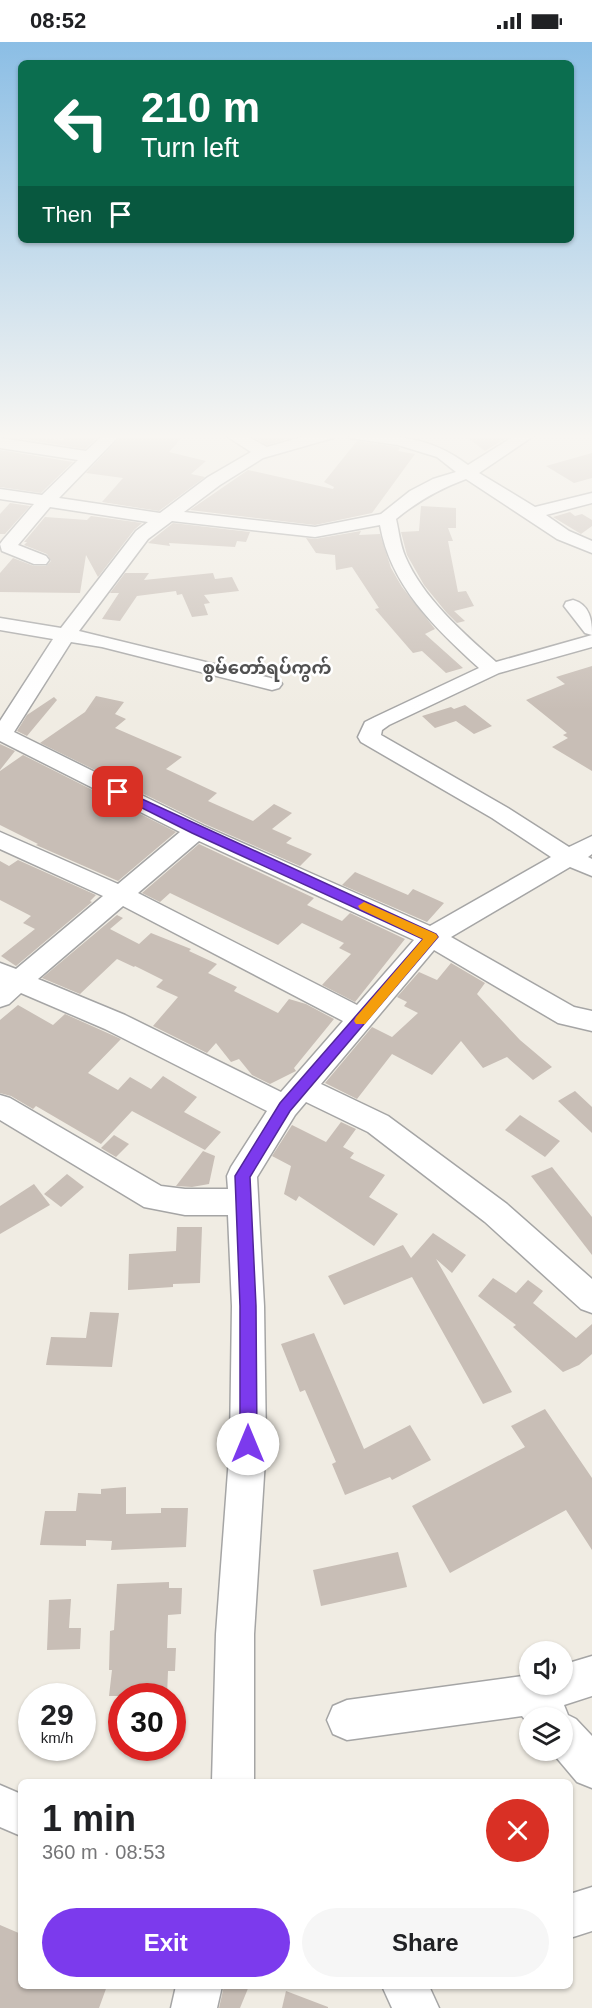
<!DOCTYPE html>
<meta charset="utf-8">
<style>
body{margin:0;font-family:Arial,"Noto Sans Myanmar",sans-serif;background:#f6f6f6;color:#202124;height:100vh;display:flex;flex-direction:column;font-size:22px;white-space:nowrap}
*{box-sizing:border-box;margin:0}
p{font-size:20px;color:#757577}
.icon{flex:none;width:33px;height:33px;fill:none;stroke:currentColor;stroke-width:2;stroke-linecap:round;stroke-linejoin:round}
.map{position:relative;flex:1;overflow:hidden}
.sheet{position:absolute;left:18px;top:1737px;width:555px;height:210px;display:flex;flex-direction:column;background:#fff;border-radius:9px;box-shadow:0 2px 4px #0004}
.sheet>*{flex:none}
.banner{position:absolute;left:18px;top:18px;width:556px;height:183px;border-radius:9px;box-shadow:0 2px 4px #0004;background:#0b6e4f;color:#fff;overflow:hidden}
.buttons{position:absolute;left:519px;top:1599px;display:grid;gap:12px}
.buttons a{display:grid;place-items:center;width:54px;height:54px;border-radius:50%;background:#fff;box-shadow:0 2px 4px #0004;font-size:30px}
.speed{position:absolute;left:18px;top:1641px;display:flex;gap:12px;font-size:30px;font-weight:700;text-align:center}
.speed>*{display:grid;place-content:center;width:78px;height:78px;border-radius:50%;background:#fff;box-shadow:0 2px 4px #0004;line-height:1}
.speed small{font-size:15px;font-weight:400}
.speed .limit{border:9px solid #d22;background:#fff;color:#111}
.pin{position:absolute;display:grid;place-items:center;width:51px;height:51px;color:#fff;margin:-26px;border-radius:12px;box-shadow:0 3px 9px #0006}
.me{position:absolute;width:66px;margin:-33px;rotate:0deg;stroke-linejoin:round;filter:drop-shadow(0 0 4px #0008)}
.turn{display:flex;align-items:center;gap:21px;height:126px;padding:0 24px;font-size:27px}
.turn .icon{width:78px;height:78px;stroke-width:2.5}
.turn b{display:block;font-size:42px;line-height:51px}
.then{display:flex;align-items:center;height:57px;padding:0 24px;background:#0003;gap:12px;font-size:22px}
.round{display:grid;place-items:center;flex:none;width:63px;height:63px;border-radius:32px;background:#f6f6f6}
.headline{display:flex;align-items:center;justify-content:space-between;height:102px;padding:0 24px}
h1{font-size:36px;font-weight:700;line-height:45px}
.primary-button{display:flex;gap:12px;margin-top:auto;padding:12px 24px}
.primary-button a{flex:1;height:69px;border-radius:36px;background:#7c3aed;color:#fff;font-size:24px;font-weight:700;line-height:69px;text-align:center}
.primary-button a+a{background:#f6f6f6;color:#202124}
.status{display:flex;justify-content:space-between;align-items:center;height:42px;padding:0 30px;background:#fff;direction:ltr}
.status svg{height:16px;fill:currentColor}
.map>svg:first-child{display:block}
.building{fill:#c8beb6}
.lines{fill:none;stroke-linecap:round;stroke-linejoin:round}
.minor-casing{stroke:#a5a5a5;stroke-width:3}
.minor{fill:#fff;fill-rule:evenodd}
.route{fill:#7c3aed;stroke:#51269a;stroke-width:1.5}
.slow{fill:#f59e0b}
.labels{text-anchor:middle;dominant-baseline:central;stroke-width:5;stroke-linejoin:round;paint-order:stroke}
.far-quarter-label{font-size:18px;font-weight:bold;fill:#515151;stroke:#fff}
</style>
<div class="status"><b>08:52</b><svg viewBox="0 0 49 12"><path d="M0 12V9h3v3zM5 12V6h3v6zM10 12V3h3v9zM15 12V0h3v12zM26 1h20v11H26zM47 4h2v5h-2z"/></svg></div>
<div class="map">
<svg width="592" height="1966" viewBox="0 0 592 1966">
<rect width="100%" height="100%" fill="#f0ece3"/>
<g class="building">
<path d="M0 393 63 398 67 393H100L85 407Z"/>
<path d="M122 393H184L169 410 206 419 191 432 205 435 159 469 102 460 123 436 86 431Z"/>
<path d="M250 393H300L267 403Z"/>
<path d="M464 393H511L485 409Z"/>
<path d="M357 399 398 405 400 406 398 409 415 412 372 471 315 483 190 468 248 428 333 447 334 445 324 440Z"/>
<path d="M0 408 73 420 41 451 0 445Z"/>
<path d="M592 411V436L574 441 546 424Z"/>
<path d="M10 461 30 464 5 492H0V472Z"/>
<path d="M421 464 456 466V486H448L453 499H448L458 550 466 549 474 564 454 569 465 579 457 581 446 570 424 543 407 513 401 490 419 489Z"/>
<path d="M570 470 575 474 582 472 592 478V484L581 492 553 475Z"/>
<path d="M91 474 142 481 134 488 98 535 86 513 80 551 0 550V531L13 516 34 524H46L51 519 47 512 24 503 27 500H24L45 475 87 478Z"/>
<path d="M173 481 250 490 246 500 237 499 235 505 169 501 170 504 148 501Z"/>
<path d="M361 489 359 493 380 492 391 526 402 545 435 587 425 592 463 626 446 631 422 609 413 611 375 567 379 566 352 525 336 528 335 513 316 511 306 496 315 497Z"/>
<path d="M125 531H149L144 538 213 531 215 537 232 535 239 549 204 553 210 561 204 562 208 573 192 575 182 552 177 553 176 549 137 554 120 579 102 577 119 551H110Z"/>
<path d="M592 624V729L552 705 568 696 563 693 567 691 526 658 565 642 556 635Z"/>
<path d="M96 654 124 660 115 672 126 677 115 686 182 715 166 727 217 751 208 759 253 779 274 762 292 771 272 787 292 796 286 801 312 812 300 824 205 782 40 701 85 670Z"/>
<path d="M54 655 57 658 27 694 17 689 27 673Z"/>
<path d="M465 663 492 684 474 692 456 679 435 686 422 674 451 665 454 667Z"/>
<path d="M0 702 15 709 0 728Z"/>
<path d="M23 713 176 790 118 839 36 803 38 802 0 783V729Z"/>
<path d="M199 802 314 856 307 863 342 879 350 871 405 897 355 960 322 943 351 912 339 906 344 901 302 881 278 903 170 851 160 860 142 851Z"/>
<path d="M18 818 96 853 90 859 92 860 16 924 1 914 35 887 23 881 31 874 0 858V819L9 824Z"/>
<path d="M355 830 408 853 413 847 444 861 427 880 342 843Z"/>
<path d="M117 873 123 876 110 887 139 902 151 891 191 907 189 909 217 922 208 931 237 945 234 949 278 971 289 957 306 962 334 977 294 1026 296 1029 270 1042 252 1033 239 1017 231 1020 216 1001 207 1011 153 984 178 955 156 945 163 938 135 924 134 925 117 917 80 952 42 936Z"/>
<path d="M451 921 485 941 477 952 520 998 552 1025 533 1038 507 1015 483 1026 461 999 432 1033 392 1012 357 1057 325 1041 372 985 392 995 418 971 404 964 407 960 397 955 419 930 437 938Z"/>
<path d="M18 963 53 983 65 972 121 997 88 1031 118 1048 130 1035 151 1047 163 1034 197 1055 184 1070 221 1090 205 1108 132 1069 101 1102 36 1064 33 1067 11 1054 0 1051V978Z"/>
<path d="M575 1049 592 1065V1091L558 1059Z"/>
<path d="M520 1073 560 1099 545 1115 505 1088Z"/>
<path d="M341 1080 356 1087 343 1105 354 1111 350 1116 385 1133 369 1155 398 1172 374 1204 299 1154 296 1159 284 1152 291 1124 272 1114 292 1083 326 1100Z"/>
<path d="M114 1093 129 1102 116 1115 101 1106Z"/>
<path d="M203 1109 215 1114 209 1142 192 1145 176 1144Z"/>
<path d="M552 1125 592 1175V1213L531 1134Z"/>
<path d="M67 1132 84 1145 61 1165 44 1152Z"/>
<path d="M34 1142 50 1163 0 1192V1164Z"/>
<path d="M177 1185H202L200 1241 173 1242V1245L128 1248 129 1212 176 1209Z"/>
<path d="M433 1191 466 1213 452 1231 436 1217 512 1350 483 1362 412 1235 344 1263 328 1234 403 1203 411 1216Z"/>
<path d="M493 1236 516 1251 528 1238 543 1249 533 1261 576 1296 592 1282V1312L579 1323 563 1330 513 1285 516 1283 478 1254Z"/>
<path d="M90 1270 119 1271 112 1325 46 1323 51 1295 86 1296Z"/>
<path d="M314 1291 364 1407 410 1383 431 1418 392 1438 390 1435 345 1453 332 1422 336 1420 305 1348 300 1350 281 1302Z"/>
<path d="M545 1367 592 1436V1508L566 1468 450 1531 412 1464 525 1405 511 1384Z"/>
<path d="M126 1445V1472L161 1471V1466H188L186 1505 111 1508 112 1499 86 1498V1504L40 1503 45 1469H76L78 1451 101 1452V1447Z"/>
<path d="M398 1510 407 1545 321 1564 313 1528Z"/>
<path d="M169 1540V1546H182L181 1572 168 1573 167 1606H176L175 1629H168L167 1654H109L112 1628H109L110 1589 114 1588 117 1542Z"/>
<path d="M71 1557 69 1586H81L80 1607 47 1608 49 1558Z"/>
<path d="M0 1883 21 1892V1944H107L99 1966H0Z"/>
<path d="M224 1944H249L240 1966H219Z"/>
<path d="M286 1949 328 1965V1966H282Z"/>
</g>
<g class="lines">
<g class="minor-casing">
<g id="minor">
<path d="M103 393H120L59 456 160 471 208 435 251 410 225 393H245L267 405 309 393H335L333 396 263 416 220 443 184 470 315 485 381 472 410 449 433 437 456 430 437 415 398 403 350 396 348 393C395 393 430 394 468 423L516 393H535L479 431 535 465 592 451V461L546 473 569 489 592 499V511L557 497 466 437C439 447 418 459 396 477 399 490 400 502 405 514 423 556 462 590 496 620L592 593V605L499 631 389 683 382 688 381 693 508 766 569 805 592 794V812L588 815 592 817V834L570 825 451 895 574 965 592 969V989L558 981 434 908 321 1042 388 1074 507 1162 592 1237V1271L581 1267 485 1180 368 1090 306 1060 295 1073 257 1135 264 1264 266 1402 254 1592V1740H212L216 1592 230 1402 232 1264 228 1173H185L144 1165 0 1078V1053L10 1056 161 1144 185 1147H228L227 1134 231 1125 267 1069 105 987 21 951 9 962 0 965V921L16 927 103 854 0 807V790L118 842 180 790 0 699V679L53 597 0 588V576L61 586 136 489 148 480 50 465 18 503 46 514 49 518 46 522H34L2 509 0 502 3 498 34 462 0 457V447L42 453 78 418 0 406V396L86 409ZM172 479 315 495 380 483C390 543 435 586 479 626L375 675 365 680 358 695 361 700 492 776 551 815 430 884 204 784 14 690 71 600 102 605 272 648 279 646 282 642 279 638 79 589 148 497ZM199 799 414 898 357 963 138 851ZM123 864 343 979 281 1050 125 973 38 937Z"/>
<path d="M573 558C590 563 592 578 592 593L585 591 564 564 566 560Z"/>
<path d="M592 1614V1654L564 1663 568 1673 576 1677 592 1694V1746L577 1740 550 1708H562V1676H530V1684L522 1674 347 1698 333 1692 327 1678 333 1664 347 1658 530 1633V1642H562V1623Z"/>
<path d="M0 1743 21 1752V1794L0 1785Z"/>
<path d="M592 1845V1889L570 1896V1852Z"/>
<path d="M176 1944H222L217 1966H171Z"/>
<path d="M382 1944H429L439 1966H392Z"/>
</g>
</g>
<use href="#minor" class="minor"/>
</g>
<linearGradient id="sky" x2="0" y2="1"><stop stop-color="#8bbee5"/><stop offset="0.59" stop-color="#f8f6f2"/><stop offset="1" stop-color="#f8f6f2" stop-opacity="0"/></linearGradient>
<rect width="592" height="668" fill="url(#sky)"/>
<path class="route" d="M118 746 436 892 438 895 290 1069 250 1135 256 1264 257 1402 255 1408 248 1411 242 1408 240 1402V1264L235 1134 280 1061 423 897 192 791 114 752 113 750Z"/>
<path class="slow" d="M364 860 436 892 438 895 365 982H356L354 979 356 975 423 897 360 867 358 864Z"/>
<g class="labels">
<g class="far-quarter-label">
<text x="267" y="626">စွမ်တော်ရပ်ကွက်</text>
</g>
</g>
</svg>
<div class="buttons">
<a><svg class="icon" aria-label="sound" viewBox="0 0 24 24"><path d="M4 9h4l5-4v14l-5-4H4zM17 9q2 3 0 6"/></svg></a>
<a><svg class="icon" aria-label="layers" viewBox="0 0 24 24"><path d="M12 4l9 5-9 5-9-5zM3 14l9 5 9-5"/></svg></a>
</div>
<div class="speed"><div>29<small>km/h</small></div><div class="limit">30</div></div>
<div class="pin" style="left:118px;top:750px;background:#d93025"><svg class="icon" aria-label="arrive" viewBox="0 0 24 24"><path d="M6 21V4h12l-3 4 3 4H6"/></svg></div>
<svg class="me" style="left:248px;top:1402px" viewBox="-20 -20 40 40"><circle r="19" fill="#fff"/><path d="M0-13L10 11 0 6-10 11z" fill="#7c3aed"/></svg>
<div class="banner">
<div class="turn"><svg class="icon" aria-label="left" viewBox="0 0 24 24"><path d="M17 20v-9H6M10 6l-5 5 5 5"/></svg><div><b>210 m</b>Turn left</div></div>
<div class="then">Then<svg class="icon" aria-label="arrive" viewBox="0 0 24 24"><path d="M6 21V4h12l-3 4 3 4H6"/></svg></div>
</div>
<section class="sheet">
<div class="headline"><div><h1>1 min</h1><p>360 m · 08:53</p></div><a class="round" style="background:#d93025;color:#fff"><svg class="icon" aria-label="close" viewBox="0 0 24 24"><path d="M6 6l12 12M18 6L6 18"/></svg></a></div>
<div class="primary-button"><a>Exit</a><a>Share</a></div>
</section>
</div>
